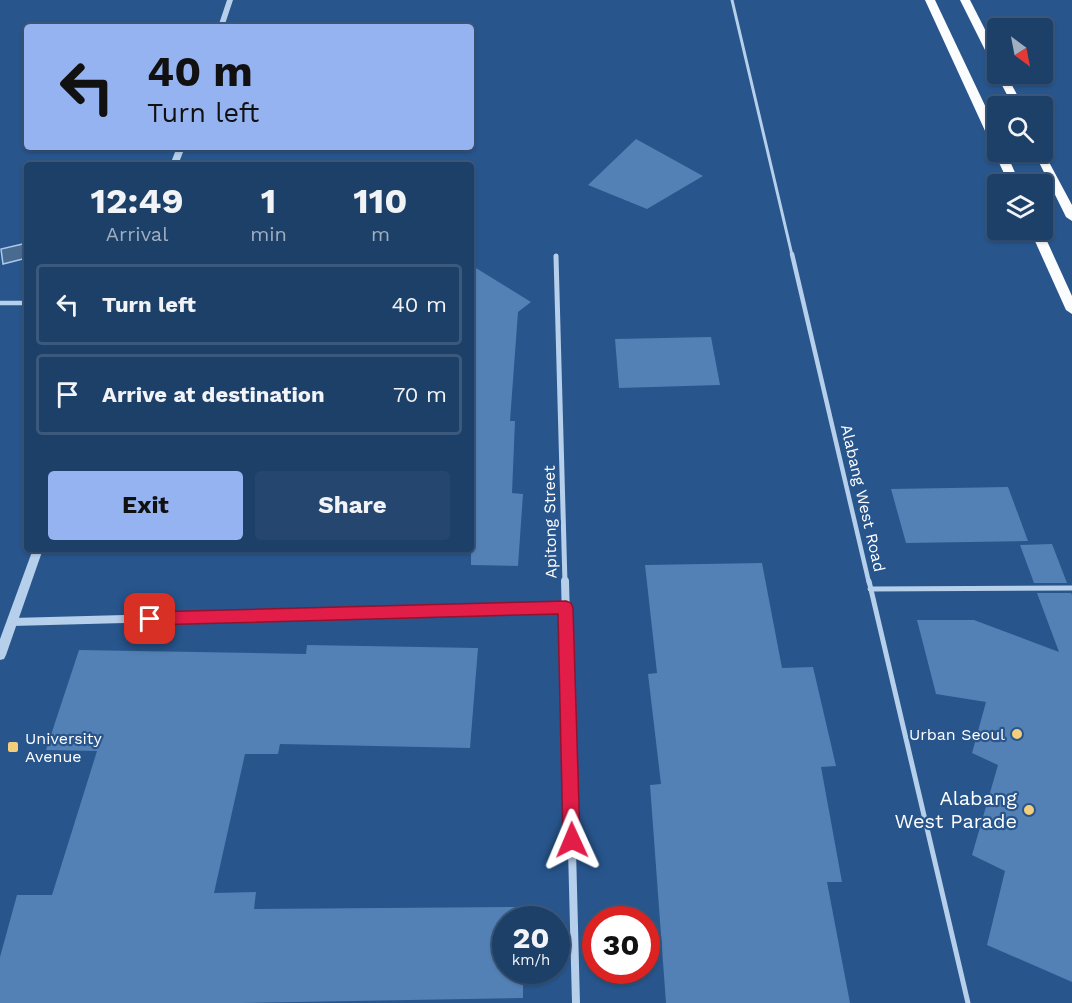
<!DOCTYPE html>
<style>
body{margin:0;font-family:"Work Sans",sans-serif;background:#25476f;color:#f1f3f6;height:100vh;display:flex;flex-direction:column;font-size:22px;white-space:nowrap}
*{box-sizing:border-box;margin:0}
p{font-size:20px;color:#a0afc0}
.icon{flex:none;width:33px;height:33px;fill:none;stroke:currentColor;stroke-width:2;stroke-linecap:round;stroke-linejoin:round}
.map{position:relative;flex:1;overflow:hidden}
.panel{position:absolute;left:24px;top:162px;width:450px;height:390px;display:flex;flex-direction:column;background:#1d4069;border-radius:6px;box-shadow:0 2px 4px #0004,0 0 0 2px #3b597d}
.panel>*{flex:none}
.banner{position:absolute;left:24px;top:24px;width:450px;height:126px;border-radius:6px;box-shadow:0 2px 4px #0004,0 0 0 2px #3b597d;background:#95b2f1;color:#111;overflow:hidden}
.needle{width:39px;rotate:148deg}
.fabs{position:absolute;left:987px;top:18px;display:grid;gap:12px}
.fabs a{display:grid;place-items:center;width:66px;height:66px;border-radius:6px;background:#1d4069;box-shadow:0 2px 4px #0004,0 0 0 2px #3b597d;font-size:30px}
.speed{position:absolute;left:492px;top:906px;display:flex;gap:12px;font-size:30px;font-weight:700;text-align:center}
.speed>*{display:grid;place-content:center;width:78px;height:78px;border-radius:50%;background:#1d4069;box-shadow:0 2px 4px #0004,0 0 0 2px #3b597d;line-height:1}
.speed small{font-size:15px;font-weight:400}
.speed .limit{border:9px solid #d22;background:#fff;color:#111}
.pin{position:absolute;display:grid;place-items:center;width:51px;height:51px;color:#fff;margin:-26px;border-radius:12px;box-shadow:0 3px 9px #0006}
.me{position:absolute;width:66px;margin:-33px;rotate:359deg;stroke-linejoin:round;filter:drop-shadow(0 0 4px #0008)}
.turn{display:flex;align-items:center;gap:21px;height:126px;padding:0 24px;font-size:27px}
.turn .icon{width:78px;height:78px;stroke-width:2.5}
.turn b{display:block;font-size:42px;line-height:51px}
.eta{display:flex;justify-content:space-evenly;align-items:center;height:102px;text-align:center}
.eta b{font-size:36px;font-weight:700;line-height:42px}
.button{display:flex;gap:12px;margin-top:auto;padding:12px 24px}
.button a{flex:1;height:69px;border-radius:6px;background:#95b2f1;color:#111;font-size:24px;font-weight:700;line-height:69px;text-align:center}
.button a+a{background:#25476f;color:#f1f3f6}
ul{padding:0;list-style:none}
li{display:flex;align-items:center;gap:18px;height:81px;margin:0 12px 9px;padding:0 12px;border:3px solid #3b597d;border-radius:6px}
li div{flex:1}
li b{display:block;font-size:22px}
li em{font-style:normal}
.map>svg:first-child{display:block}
.water{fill:#4a6b91;stroke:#aacaeb;stroke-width:1.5}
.building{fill:#5381b5}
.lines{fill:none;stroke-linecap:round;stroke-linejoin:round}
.service-far2{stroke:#b6cfea;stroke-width:3}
.service-far1{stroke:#b6cfea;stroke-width:4.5}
.service{stroke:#b6cfea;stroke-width:5}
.minor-far1{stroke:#b6cfea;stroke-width:5}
.minor{stroke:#b6cfea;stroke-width:8}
.tertiary{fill:#b6cfea;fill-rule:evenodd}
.primary{fill:#fafcfe;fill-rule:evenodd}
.route{fill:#e11d48;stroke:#92132f;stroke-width:1.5}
.poi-dot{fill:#f3ce7b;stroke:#27558c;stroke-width:2}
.labels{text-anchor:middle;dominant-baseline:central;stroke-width:4.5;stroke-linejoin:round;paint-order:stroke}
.street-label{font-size:16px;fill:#fff;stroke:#27558c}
.poi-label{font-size:16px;fill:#fff;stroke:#27558c;text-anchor:end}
.near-poi-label{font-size:20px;fill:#fff;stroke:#27558c;text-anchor:end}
</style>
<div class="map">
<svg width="1072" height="1003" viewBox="0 0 1072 1003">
<rect width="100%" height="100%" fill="#27558c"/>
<path class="water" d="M27 243V258L3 264 1 249Z"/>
<g class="building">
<path d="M636 139 703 176 647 209 588 185Z"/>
<path d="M471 265 531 302 518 312 510 421H515L512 493 523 494 518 566 471 565Z"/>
<path d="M711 337 720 385 619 388 615 339Z"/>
<path d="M1008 487 1028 541 906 543 891 489Z"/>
<path d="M1052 544 1067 583H1034L1020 545Z"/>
<path d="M762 563 782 668 813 667 836 766 821 767 842 882H827L850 1003H666L650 785 661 784 648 674 657 673 645 565Z"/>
<path d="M1037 593H1071L1072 595V982L987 945 1005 871 972 855 998 765 972 753 986 702 936 694 917 620H974L1059 652Z"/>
<path d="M307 645 478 648 470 748 280 744 278 754H245L214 893 256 892 254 909 523 907V920H506V970H523V998L240 1003H0V957L17 895H52L97 751 46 750 79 650 306 654Z"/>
</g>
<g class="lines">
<path class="service-far2" d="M732 0 792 255"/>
<g class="service-far1">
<path d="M792 254 869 583"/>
<path d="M0 303H27"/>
</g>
<g class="service">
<path d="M869 581 968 1003"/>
<path d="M870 589 1072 588"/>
</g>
<path class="minor-far1" d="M556 256 565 583"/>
<g class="minor">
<path d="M565 581 576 1003"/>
<path d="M12 622 565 607"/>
</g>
<g class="tertiary">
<path d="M227 0H233L224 27H218Z"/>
<path d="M177 147H185L178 165H170Z"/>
<path d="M33 549H43L6 655 4 659 0 660V639Z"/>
</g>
<g class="primary">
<path d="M925 0H935L998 133V149L992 146Z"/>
<path d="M960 0H970L998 55V69L993 66Z"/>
<path d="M997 72 1006 74 1023 106H1013L996 74Z"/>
<path d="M998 149V152H1006L1020 184H1009L994 152Z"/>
<path d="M1042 149 1072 205V221L1066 217 1034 152H1042Z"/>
<path d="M1030 230H1042L1072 296V314L1066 310Z"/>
</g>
</g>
<path class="route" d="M566 601 571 603 573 608 580 840 578 846 572 848 566 846 563 840 558 614 150 625 144 623 142 619 144 614 150 612Z"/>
<g class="poi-dot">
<circle cx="1017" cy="734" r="6"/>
<rect x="7" y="741" width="12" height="12" rx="3"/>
<circle cx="1029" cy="810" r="6"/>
</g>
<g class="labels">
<g class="street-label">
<text transform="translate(863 498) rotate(77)">Alabang West Road</text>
<text transform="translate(550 522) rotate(-91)">Apitong Street</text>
</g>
<g class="poi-label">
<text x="1005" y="734">Urban Seoul</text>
<text x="25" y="738" text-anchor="start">University<tspan x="25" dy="18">Avenue</tspan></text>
</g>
<g class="near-poi-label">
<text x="1017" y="798">Alabang<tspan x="1017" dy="23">West Parade</tspan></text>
</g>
</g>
</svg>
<div class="fabs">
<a><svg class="needle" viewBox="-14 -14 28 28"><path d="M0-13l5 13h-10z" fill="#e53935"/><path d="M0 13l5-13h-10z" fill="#a0afc0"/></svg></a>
<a><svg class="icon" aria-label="search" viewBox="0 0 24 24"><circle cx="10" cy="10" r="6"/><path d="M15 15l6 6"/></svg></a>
<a><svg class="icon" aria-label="layers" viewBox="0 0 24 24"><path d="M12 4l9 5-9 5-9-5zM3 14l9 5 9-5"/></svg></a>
</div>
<div class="speed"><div>20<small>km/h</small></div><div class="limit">30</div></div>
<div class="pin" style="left:150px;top:619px;background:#d93025"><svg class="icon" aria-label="arrive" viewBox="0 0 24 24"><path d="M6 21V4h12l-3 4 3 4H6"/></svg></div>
<svg class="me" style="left:572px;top:840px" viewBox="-20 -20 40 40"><path d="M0-17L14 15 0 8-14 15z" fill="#e11d48" stroke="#fff" stroke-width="4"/></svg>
<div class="banner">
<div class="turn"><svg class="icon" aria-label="left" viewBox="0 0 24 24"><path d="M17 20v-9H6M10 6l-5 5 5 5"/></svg><div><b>40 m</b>Turn left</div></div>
</div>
<section class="panel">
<div class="eta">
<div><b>12:49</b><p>Arrival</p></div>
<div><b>1</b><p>min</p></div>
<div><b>110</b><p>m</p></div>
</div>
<ul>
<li><svg class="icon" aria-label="left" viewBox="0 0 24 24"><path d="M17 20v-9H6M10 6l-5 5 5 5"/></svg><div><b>Turn left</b></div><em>40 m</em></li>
<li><svg class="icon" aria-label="arrive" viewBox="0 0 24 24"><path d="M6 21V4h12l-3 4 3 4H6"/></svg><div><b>Arrive at destination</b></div><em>70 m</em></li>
</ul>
<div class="button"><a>Exit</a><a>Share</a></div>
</section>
</div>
